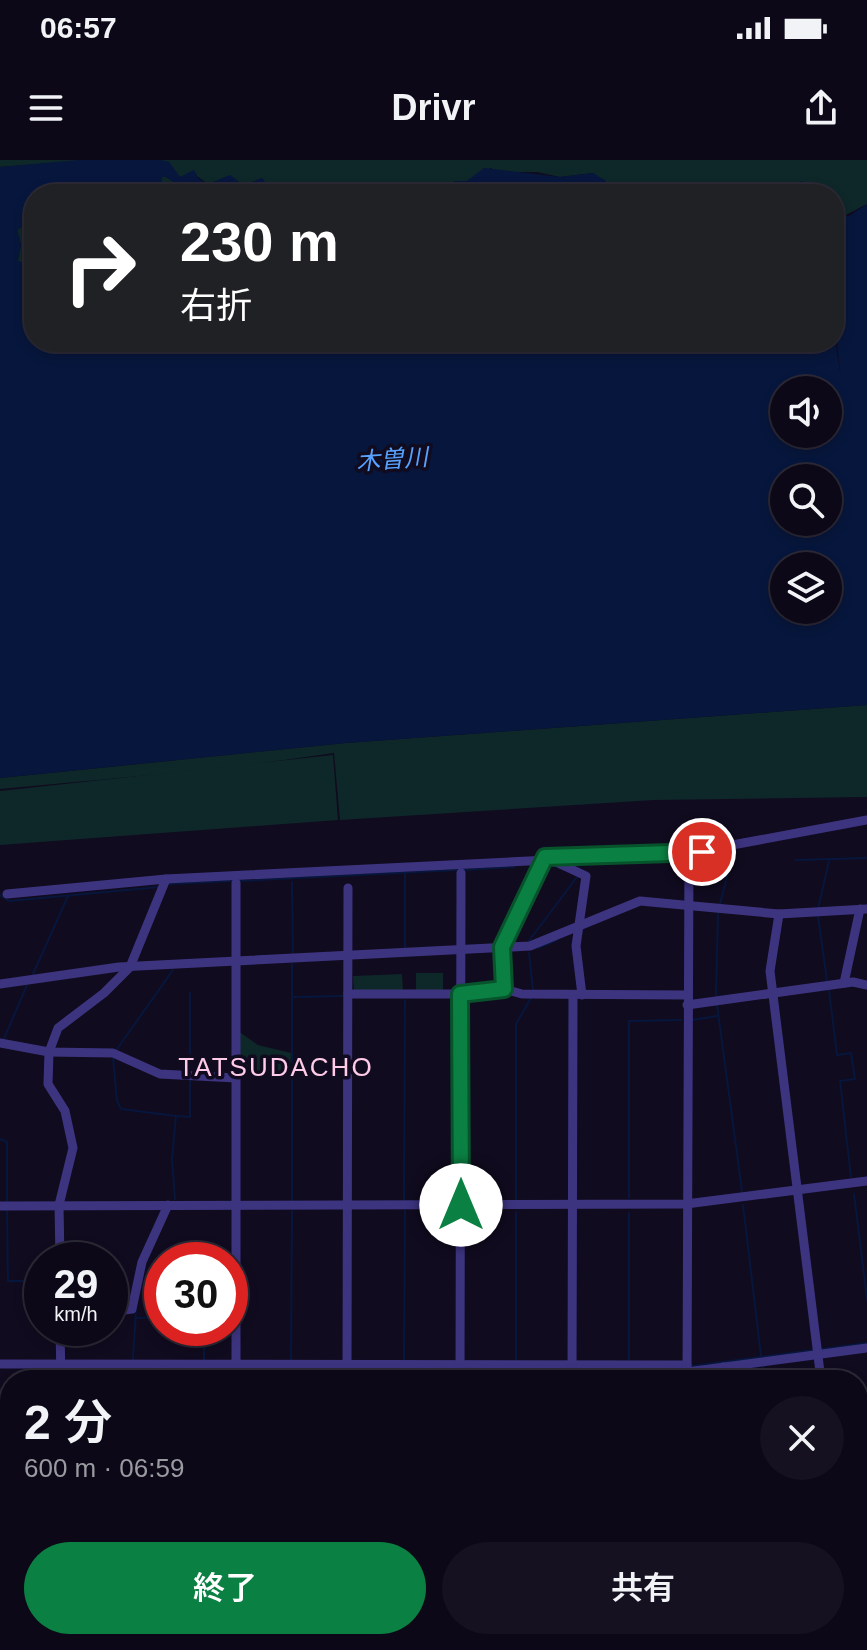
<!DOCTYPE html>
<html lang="ja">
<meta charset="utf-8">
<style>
body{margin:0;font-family:Helvetica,"Noto Sans JP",sans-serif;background:#151120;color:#f1f3f6;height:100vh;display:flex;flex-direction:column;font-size:30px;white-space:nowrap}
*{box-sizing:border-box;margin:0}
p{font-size:26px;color:#9a9aa1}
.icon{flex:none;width:44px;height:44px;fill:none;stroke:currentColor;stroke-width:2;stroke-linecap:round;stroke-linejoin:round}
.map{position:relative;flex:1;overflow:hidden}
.details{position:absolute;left:0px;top:1210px;width:868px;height:280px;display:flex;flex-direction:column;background:#0c0817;border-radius:32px 32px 0 0;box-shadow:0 4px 12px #0003,0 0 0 2px #2c2936}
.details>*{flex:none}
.banner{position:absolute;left:24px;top:24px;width:820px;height:168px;border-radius:32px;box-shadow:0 4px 12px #0003,0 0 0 2px #2c2936;background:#202124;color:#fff;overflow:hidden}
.buttons{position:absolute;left:770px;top:216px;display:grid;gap:16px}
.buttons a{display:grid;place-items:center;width:72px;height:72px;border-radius:50%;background:#0c0817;box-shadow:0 4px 12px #0003,0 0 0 2px #2c2936;font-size:40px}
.speed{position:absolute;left:24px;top:1082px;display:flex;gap:16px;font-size:40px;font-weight:700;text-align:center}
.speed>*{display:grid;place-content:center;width:104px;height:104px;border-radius:50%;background:#0c0817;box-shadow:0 4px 12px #0003,0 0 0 2px #2c2936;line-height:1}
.speed small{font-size:20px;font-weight:400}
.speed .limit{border:12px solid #d22;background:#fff;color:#111}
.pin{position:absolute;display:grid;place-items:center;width:68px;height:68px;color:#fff;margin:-34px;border:4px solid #fff;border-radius:50%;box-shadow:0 2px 8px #0007}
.me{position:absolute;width:88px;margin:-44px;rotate:0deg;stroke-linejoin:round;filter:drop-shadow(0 0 6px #0008)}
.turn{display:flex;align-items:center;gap:28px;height:168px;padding:0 24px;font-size:36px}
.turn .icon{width:104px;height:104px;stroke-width:2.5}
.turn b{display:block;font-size:56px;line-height:68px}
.round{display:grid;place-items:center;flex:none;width:84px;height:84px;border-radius:42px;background:#151120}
.head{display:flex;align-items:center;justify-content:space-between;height:136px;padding:0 24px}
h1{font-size:48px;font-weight:600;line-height:60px}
.primary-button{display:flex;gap:16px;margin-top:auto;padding:16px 24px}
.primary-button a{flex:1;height:92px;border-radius:48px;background:#0b8043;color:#fff;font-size:32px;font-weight:600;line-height:92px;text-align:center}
.primary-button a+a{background:#151120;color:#f1f3f6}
.status{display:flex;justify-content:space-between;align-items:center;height:56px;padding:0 40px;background:#0c0817;direction:ltr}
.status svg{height:22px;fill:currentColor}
header{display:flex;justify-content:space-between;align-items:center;height:104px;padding:0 24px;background:#0c0817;font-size:36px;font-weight:600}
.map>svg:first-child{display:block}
.green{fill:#0e2729}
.water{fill:#07163c;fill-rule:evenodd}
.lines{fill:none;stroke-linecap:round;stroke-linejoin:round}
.stream{stroke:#07163c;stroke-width:2}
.minor{stroke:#3d3480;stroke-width:9}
.route-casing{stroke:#07532c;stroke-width:20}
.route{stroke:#0b8043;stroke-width:14}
.labels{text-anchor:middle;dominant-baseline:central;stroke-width:7;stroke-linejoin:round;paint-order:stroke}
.water-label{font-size:24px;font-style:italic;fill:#57a3ff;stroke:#100b1f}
.quarter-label{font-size:26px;letter-spacing:2px;fill:#ffcbe8;stroke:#100b1f}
</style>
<div class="status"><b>06:57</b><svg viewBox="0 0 49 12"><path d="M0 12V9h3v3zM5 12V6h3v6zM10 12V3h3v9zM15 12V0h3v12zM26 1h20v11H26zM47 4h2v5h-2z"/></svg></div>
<header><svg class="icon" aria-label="menu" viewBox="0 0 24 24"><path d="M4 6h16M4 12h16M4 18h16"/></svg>Drivr<svg class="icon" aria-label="share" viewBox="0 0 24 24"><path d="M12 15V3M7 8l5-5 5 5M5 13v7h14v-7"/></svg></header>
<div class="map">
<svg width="867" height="1490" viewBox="0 0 867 1490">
<rect width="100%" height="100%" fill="#100b1f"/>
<g class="green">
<path d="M0 0H92L0 7Z"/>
<path d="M161 0H867V44L844 56 843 87 834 100V34H816L815 28 804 22C768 39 728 34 685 34L679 28 644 30 637 23 606 30 603 28 607 24 593 13 560 17 537 12H496L491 8 467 21H455L444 34H314L309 26H268L262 19 246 25 227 19 208 24 194 14 180 17Z"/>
<path d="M166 17 200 34H82L162 17Z"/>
<path d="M34 58V105L17 103 21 85 17 70Z"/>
<path d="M867 545V637L654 640 340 660 334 593 227 608 0 629V618L346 583Z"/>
<path d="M333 595 338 660 0 685V631Z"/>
<rect x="416" y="813" width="27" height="19"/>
<path d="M402 814 403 831H354L353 816Z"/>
<path d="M238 871 258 885 291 893 290 913H238Z"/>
</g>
<g class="water">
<path d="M79 0H161L169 2 180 17 194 10 199 19 208 24 230 15 243 25 262 18 268 26H312L314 34C302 26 295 32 280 33 242 35 199 41 166 17H162L161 34H34V58L17 70 21 85 17 101 34 105V182H427L429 189 430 182H834V172L841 219 834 157V96C846 86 849 69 841 55L849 56 867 44V545L346 583 0 618V7ZM828 230V274H784V230ZM828 318V362H784V318ZM828 406V450H784V406Z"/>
<path d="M484 8 560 17 593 13 606 21 603 28 607 30 630 22 649 31 679 28 685 34H444L455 21H467Z"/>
<path d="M801 21 815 28 816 34H765L791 30Z"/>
<path d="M867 1182V1185L692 1208V1205Z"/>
<path d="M406 1208 683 1209 684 1211 409 1210 406 1220Z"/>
</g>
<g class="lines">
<g class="stream">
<path d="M620 700 683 699"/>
<path d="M796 700 867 698"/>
<path d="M464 710 514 707"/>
<path d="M405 713V790"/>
<path d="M240 721 457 710"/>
<path d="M292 722 293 793"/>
<path d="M169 724 234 721"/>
<path d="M0 735 9 741 159 727"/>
<path d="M720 744 731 701"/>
<path d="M818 749 829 701"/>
<path d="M818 756 827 821"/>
<path d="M528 782 577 717"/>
<path d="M538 788 557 780"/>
<path d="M529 793 533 830"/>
<path d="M33 814 68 736"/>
<path d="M829 830 837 895 851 893 855 919 840 921 851 1017"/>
<path d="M716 835 718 754"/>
<path d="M294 837 343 836"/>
<path d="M717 845 742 1031"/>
<path d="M692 860 717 856"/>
<path d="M3 881 27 825"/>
<path d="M117 889 173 810"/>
<path d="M113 898 117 941 121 949 176 956 172 999 175 1039"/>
<path d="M190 911V832"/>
<path d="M178 956 190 957V920"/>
<path d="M0 979 7 982V1041"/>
<path d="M854 1034 867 1139"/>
<path d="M629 1038V861L681 860"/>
<path d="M292 1040V804"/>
<path d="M516 1040V864L531 838"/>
<path d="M404 1041 405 840"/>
<path d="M743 1045 761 1196"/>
<path d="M7 1051 8 1121H42"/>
<path d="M516 1052V1203"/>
<path d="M83 1100 97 1099"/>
<path d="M136 1158 162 1157"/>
<path d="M133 1199 136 1150"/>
<path d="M204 1200V1168"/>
<path d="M629 1200V1053"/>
<path d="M291 1201 292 1051"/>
<path d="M404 1201 405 1051"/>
<path d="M763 1205 765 1220"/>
<path d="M628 1217V1220"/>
<path d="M37 1220 55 1208"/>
<path d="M110 1220V1209"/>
<path d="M204 1220V1209"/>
<path d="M291 1220V1209"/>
<path d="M516 1220V1216"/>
<path d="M4 1340V1242L10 1238"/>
<path d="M4 1426V1347"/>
<path d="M67 1480V1490"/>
<path d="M800 1480 801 1490"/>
<path d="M179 1490V1480"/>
<path d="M291 1490V1480"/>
<path d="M404 1490V1480"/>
<path d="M515 1490V1480"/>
<path d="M628 1490V1480"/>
</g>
<g class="minor">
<path d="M7 734 166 719 689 693 867 660"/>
<path d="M779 754 770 811 821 1220"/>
<path d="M844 823 860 749"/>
<path d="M0 824 119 807 530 786 640 741 779 754 867 749"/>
<path d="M504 829 502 787 545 697 586 716 576 786 582 835"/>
<path d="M348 834H460L504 829 522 834 687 835"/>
<path d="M687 845 853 822 867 825"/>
<path d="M0 883 49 892 113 893 160 914 236 918"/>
<path d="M0 1046 686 1044 867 1021"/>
<path d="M60 1100 59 1045 73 988 65 951 48 924 49 892 58 868 104 833 130 807 166 719"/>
<path d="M110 1152 132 1149 142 1102 168 1045"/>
<path d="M60 1168 61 1220"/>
<path d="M0 1204 687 1205"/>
<path d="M157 1205V1220"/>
<path d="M723 1207 725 1220"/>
<path d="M687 1212 867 1188"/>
<path d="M236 1220V723"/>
<path d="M347 1220 348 728"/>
<path d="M460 1220 461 713"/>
<path d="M572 1220 573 835"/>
<path d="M687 1220 689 693"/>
<path d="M858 1330 867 1329"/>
<path d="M0 1343H10"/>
<path d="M687 1480V1490"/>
<path d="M742 1480 744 1490"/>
<path d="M855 1480 856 1490"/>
<path d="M235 1490V1480"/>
<path d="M347 1490V1480"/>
<path d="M460 1490V1480"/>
<path d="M572 1490V1480"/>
</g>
</g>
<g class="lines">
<g class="route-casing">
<path id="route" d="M461 1045 460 834 504 829 502 787 545 697 702 692"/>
</g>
<use href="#route" class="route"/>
</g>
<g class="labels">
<g class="water-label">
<text transform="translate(392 299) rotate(-4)">木曽川</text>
</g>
<g class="quarter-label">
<text x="276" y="907">TATSUDACHO</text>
</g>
</g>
</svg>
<div class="buttons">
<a><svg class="icon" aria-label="sound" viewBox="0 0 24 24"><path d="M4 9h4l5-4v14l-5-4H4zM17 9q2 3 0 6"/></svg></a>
<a><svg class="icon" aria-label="search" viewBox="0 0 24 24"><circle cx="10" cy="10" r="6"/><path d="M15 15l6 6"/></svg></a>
<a><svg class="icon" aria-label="layers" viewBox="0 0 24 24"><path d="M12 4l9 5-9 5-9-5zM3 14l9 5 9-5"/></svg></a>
</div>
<div class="speed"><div>29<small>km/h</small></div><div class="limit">30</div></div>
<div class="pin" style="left:702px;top:692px;background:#d93025"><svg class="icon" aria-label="arrive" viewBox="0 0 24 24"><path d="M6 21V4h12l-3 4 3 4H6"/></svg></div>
<svg class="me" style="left:461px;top:1045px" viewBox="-20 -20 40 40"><circle r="19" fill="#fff"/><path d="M0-13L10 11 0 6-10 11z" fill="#0b8043"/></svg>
<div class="banner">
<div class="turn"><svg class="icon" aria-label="right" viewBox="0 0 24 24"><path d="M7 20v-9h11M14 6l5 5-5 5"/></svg><div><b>230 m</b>右折</div></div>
</div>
<section class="details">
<div class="head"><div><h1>2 分</h1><p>600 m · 06:59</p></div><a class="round"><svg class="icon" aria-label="close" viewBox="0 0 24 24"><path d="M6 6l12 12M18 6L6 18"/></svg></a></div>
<div class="primary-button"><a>終了</a><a>共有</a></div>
</section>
</div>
